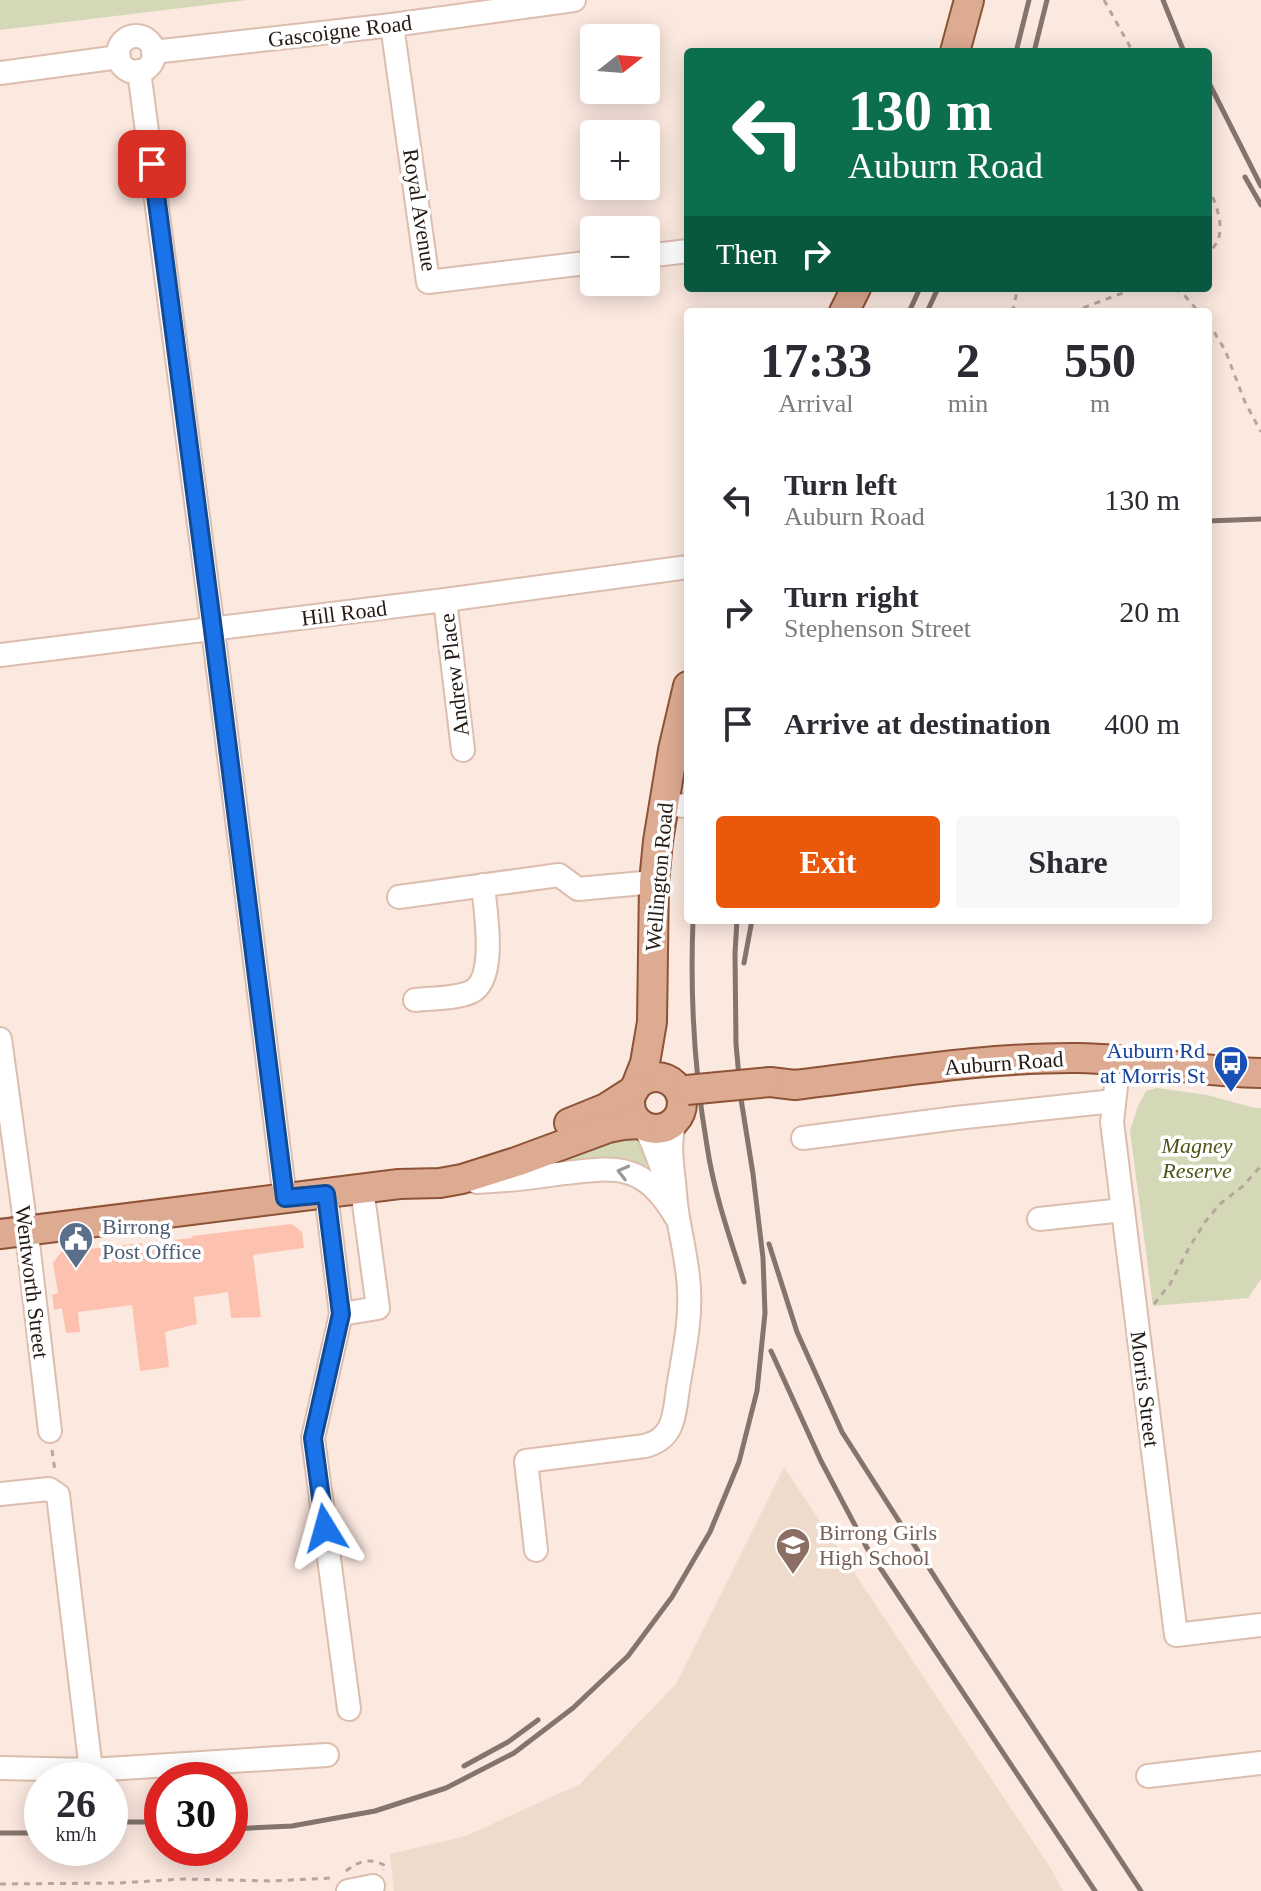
<!DOCTYPE html>
<meta charset="utf-8">
<style>
body{margin:0;font-family:"Times New Roman",serif;background:#f7f7f7;color:#2b2b33;height:100vh;display:flex;flex-direction:column;font-size:30px;white-space:nowrap}
*{box-sizing:border-box;margin:0}
p{font-size:26px;color:#7c7c81}
.icon{flex:none;width:44px;height:44px;fill:none;stroke:currentColor;stroke-width:2;stroke-linecap:round;stroke-linejoin:round}
.map{position:relative;flex:1;overflow:hidden}
.sheet{position:absolute;left:684px;top:308px;width:528px;height:616px;display:flex;flex-direction:column;background:#fff;border-radius:8px;box-shadow:0 4px 20px #0003}
.sheet>*{flex:none}
.top-card{position:absolute;left:684px;top:48px;width:528px;height:244px;border-radius:8px;box-shadow:0 4px 20px #0003;background:#0b6e4f;color:#fff;overflow:hidden}
.needle{width:52px;rotate:73deg}
.tools{position:absolute;left:580px;top:24px;display:grid;gap:16px}
.tools a{display:grid;place-items:center;width:80px;height:80px;border-radius:8px;background:#fff;box-shadow:0 4px 20px #0003;font-size:40px}
.speed{position:absolute;left:24px;top:1762px;display:flex;gap:16px;font-size:40px;font-weight:700;text-align:center}
.speed>*{display:grid;place-content:center;width:104px;height:104px;border-radius:50%;background:#fff;box-shadow:0 4px 20px #0003;line-height:1}
.speed small{font-size:20px;font-weight:400}
.speed .limit{border:12px solid #d22;background:#fff;color:#111}
.pin{position:absolute;display:grid;place-items:center;width:68px;height:68px;color:#fff;margin:-34px;border-radius:16px;box-shadow:0 4px 12px #0006}
.me{position:absolute;width:88px;margin:-44px;rotate:352deg;stroke-linejoin:round;filter:drop-shadow(0 0 6px #0008)}
.turn{display:flex;align-items:center;gap:28px;height:168px;padding:0 32px;font-size:36px}
.turn .icon{width:104px;height:104px;stroke-width:2.5}
.turn b{display:block;font-size:56px;line-height:68px}
.then{display:flex;align-items:center;height:76px;padding:0 32px;background:#0003;gap:16px;font-size:30px}
.eta{display:flex;justify-content:space-evenly;align-items:center;height:136px;text-align:center}
.eta b{font-size:48px;font-weight:700;line-height:56px}
.primary-button{display:flex;gap:16px;margin-top:auto;padding:16px 32px}
.primary-button a{flex:1;height:92px;border-radius:8px;background:#ea580c;color:#fff;font-size:32px;font-weight:700;line-height:92px;text-align:center}
.primary-button a+a{background:#f7f7f7;color:#2b2b33}
ul{padding:0;list-style:none}
li{display:flex;align-items:center;gap:24px;height:112px;padding:0 32px}
li div{flex:1}
li b{display:block;font-size:30px}
li em{font-style:normal}
.map>svg:first-child{display:block}
.education{fill:#eedbcb}
.green{fill:#d4d8b7}
.building{fill:#fdc1b0}
.lines{fill:none;stroke-linecap:round;stroke-linejoin:round}
.minor-casing{stroke:#dcbdae;stroke-width:26}
.major-casing{stroke:#8e5336;stroke-width:32}
.path{stroke:#b6a69e;stroke-width:3;stroke-dasharray:6 6;stroke-linecap:butt}
.minor{stroke:#fff;stroke-width:22}
.major{stroke:#ddaa92;stroke-width:28}
.rail{stroke:#83746d;stroke-width:5}
.major-bridge-casing{stroke:#8e5336;stroke-width:32;stroke-linecap:butt}
.major-bridge{stroke:#ddaa92;stroke-width:28}
.oneway{stroke:#9d9895}
.route-casing{stroke:#114b97;stroke-width:20}
.route{stroke:#1a73e8;stroke-width:14}
.labels{text-anchor:middle;dominant-baseline:central;stroke-width:7;stroke-linejoin:round;paint-order:stroke}
.street-label{font-size:22px;fill:#251a14;stroke:#fff}
.transit-label{font-size:22px;fill:#164399;stroke:#fff;text-anchor:end}
.park-label{font-size:22px;font-style:italic;fill:#505416;stroke:#fff}
.service-label{font-size:22px;fill:#4e5e75;stroke:#fff;text-anchor:start}
.education-label{font-size:22px;fill:#785e54;stroke:#fff;text-anchor:start}
</style>
<div class="map">
<svg width="1261" height="1891" viewBox="0 0 1261 1891">
<rect width="100%" height="100%" fill="#fbe8df"/>
<path class="education" d="M784 1467 1050 1867 1063 1891H394L390 1854 466 1836 580 1784 676 1684Z"/>
<g class="green">
<path d="M0 0H247L0 30Z"/>
<path d="M1157 1088 1207 1095 1255 1108H1261V1279L1248 1298 1153 1306 1130 1131 1138 1106 1146 1091Z"/>
<path d="M621 1132 643 1139 648 1166 611 1158 526 1168Z"/>
</g>
<path class="building" d="M292 1224 302 1232 304 1248 253 1255 261 1317 231 1318 228 1292 194 1297 197 1324 165 1332 169 1367 140 1371 132 1305 78 1312 80 1332 66 1333 62 1308 54 1310 52 1295 58 1293 53 1263 61 1252 142 1243 143 1250 173 1246V1240L192 1238V1236Z"/>
<g class="lines">
<g class="minor-casing">
<g id="minor">
<path d="M392 25 428 282 594 262"/>
<circle cx="136" cy="54" r="18"/>
<path d="M153 52 392 25 574 0"/>
<path d="M139 71 213 630 285 1198"/>
<path d="M0 73 119 57"/>
<path d="M646 256 688 251"/>
<path d="M445 600 463 750"/>
<path d="M0 655 445 600 688 567"/>
<path d="M663 804 685 806 688 804"/>
<path d="M399 897 559 875 578 889 654 882"/>
<path d="M415 1000C433 998 455 999 471 992 498 979 485 910 483 885"/>
<path d="M0 1039 28 1243 50 1431"/>
<path d="M1119 1059 1112 1122 1176 1635 1261 1625"/>
<path d="M644 1126 652 1142 665 1176"/>
<path d="M803 1138 956 1118 1114 1101"/>
<path d="M476 1182C503 1181 530 1178 557 1174 615 1167 643 1161 676 1217"/>
<path d="M326 1194 341 1314 313 1438 349 1709"/>
<path d="M1039 1219 1123 1210"/>
<path d="M341 1314 378 1308 362 1189"/>
<path d="M0 1494 49 1489 58 1495 91 1770"/>
<path d="M536 1550 526 1461 645 1446C675 1438 674 1415 678 1388 683 1356 691 1323 689 1290 688 1263 681 1238 677 1211 675 1199 675 1187 673 1174 671 1156 669 1138 676 1120"/>
<path d="M0 1768 91 1770 327 1755"/>
<path d="M1148 1776 1261 1763"/>
<path d="M348 1891 373 1886"/>
</g>
</g>
<g class="major-casing">
<g id="major">
<path d="M955 52 969 0"/>
<path d="M844 312 856 288"/>
<circle cx="656" cy="1103" r="26"/>
<path d="M770 1082 795 1085C889 1074 984 1057 1079 1058 1140 1059 1200 1072 1261 1073"/>
<path d="M636 1086 645 1063 652 1022 654 882 658 841 673 750 688 686"/>
<path d="M569 1123 606 1108 634 1090"/>
<path d="M0 1234 399 1184 440 1183 462 1179 516 1162 608 1128 623 1125 640 1124"/>
</g>
</g>
<g class="path">
<path d="M1104 0 1133 52"/>
<path d="M1208 186C1217 206 1230 237 1208 252"/>
<path d="M1175 288 1185 296 1199 312"/>
<path d="M1013 312 1014 304 1018 288"/>
<path d="M1072 312 1136 288"/>
<path d="M1208 322 1225 350 1245 402 1261 432"/>
<path d="M1154 1304 1170 1284 1190 1246 1205 1222 1220 1204 1243 1186 1261 1166"/>
<path d="M52 1450 55 1471"/>
<path d="M346 1871C359 1861 370 1857 386 1866L383 1870"/>
<path d="M0 1884 118 1883 184 1879 270 1881 332 1878"/>
</g>
<use href="#minor" class="minor"/>
<use href="#major" class="major"/>
<g class="rail">
<path d="M1163 0 1184 52"/>
<path d="M1016 52 1029 0"/>
<path d="M1034 52 1047 0"/>
<path d="M1208 81 1261 186"/>
<path d="M1245 177 1261 205"/>
<path d="M909 312 920 288"/>
<path d="M927 312 938 288"/>
<path d="M1208 521 1261 519"/>
<path d="M693 920C690 997 694 1070 707 1146 714 1193 730 1238 744 1282"/>
<path d="M744 963 752 920"/>
<path d="M769 1244 797 1332 842 1432 954 1607 1141 1891"/>
<path d="M771 1351 821 1461 867 1548 1095 1891"/>
<path d="M464 1766 508 1742 538 1720"/>
<path d="M110 1822H162"/>
<path d="M230 1829 292 1826 375 1811 446 1788 514 1753 573 1708 628 1656 672 1597 710 1532 739 1462 757 1391 765 1313 763 1258 753 1174 741 1099 736 1044 735 953 737 920"/>
<path d="M0 1833H42"/>
</g>
<g class="major-bridge-casing">
<path id="major-bridge" d="M687 1090 770 1082"/>
</g>
<use href="#major-bridge" class="major-bridge"/>
</g>
<defs><path id="oneway-chevron" d="M-2-3.5L2.5 0L-2 3.5" fill="none" stroke-width="1.6" stroke-linecap="round" stroke-linejoin="round" transform="scale(2)"/></defs>
<use class="oneway" href="#oneway-chevron" transform="translate(623 1172) rotate(-166)"/>
<g class="lines">
<g class="route-casing">
<path id="route" d="M152 164 213 630 285 1198 326 1194 341 1314 313 1438 325 1528"/>
</g>
<use href="#route" class="route"/>
</g>
<defs>
<g id="bus-pin" transform="scale(1.8)"><path d="M0 17L-7.5 6A9.5 9.5 0 1 1 7.5 6Z" fill="#1a4fb4" stroke="#fff"/><path d="M-5-6H5V4H4V6H2V4H-2V6H-4V4H-5ZM-3.5-4V0h7V-4ZM-3.5 1.2v1.5H-2V1.2ZM2 1.2v1.5H3.5V1.2Z" fill="#fff"/></g>
<g id="civic-pin" transform="scale(1.8)"><path d="M0 17L-7.5 6A9.5 9.5 0 1 1 7.5 6Z" fill="#5c6f8a" stroke="#fff"/><path d="M-.6-6.5H3V-4.5H.6V-3L4-1V1h2V6H-6V1h2V-1L-.6-3ZM-1.2 2.5V6h2.4V2.5Z" fill="#fff"/></g>
<g id="school-pin" transform="scale(1.8)"><path d="M0 17L-7.5 6A9.5 9.5 0 1 1 7.5 6Z" fill="#8d6e63" stroke="#fff"/><path d="M0-5L7-2L0 1L-7-2ZM-4 1L0 2.5L4 1V4Q0 6-4 4Z" fill="#fff"/></g>
</defs>
<g fill-rule="evenodd">
<use href="#bus-pin" x="1231" y="1063"/>
<use href="#civic-pin" x="76" y="1239"/>
<use href="#school-pin" x="793" y="1545"/>
</g>
<g class="labels">
<g class="street-label">
<text transform="translate(340 31) rotate(-7)">Gascoigne Road</text>
<text transform="translate(420 210) rotate(81)">Royal Avenue</text>
<text transform="translate(344 613) rotate(-7)">Hill Road</text>
<text transform="translate(454 675) rotate(-97)">Andrew Place</text>
<text transform="translate(659 877) rotate(-85)">Wellington Road</text>
<text transform="translate(1004 1063) rotate(-4)">Auburn Road</text>
<text transform="translate(32 1282) rotate(83)">Wentworth Street</text>
<text transform="translate(1145 1389) rotate(83)">Morris Street</text>
</g>
<g class="transit-label">
<text x="1205" y="1050">Auburn Rd<tspan x="1205" dy="25">at Morris St</tspan></text>
</g>
<g class="park-label">
<text x="1197" y="1145">Magney<tspan x="1197" dy="25">Reserve</tspan></text>
</g>
<g class="service-label">
<text x="102" y="1226">Birrong<tspan x="102" dy="25">Post Office</tspan></text>
</g>
<g class="education-label">
<text x="819" y="1532">Birrong Girls<tspan x="819" dy="25">High School</tspan></text>
</g>
</g>
</svg>
<div class="tools">
<a><svg class="needle" viewBox="-14 -14 28 28"><path d="M0-13l5 13h-10z" fill="#e53935"/><path d="M0 13l5-13h-10z" fill="#7c7c81"/></svg></a>
<a>+</a>
<a>−</a>
</div>
<div class="speed"><div>26<small>km/h</small></div><div class="limit">30</div></div>
<div class="pin" style="left:152px;top:164px;background:#d93025"><svg class="icon" aria-label="arrive" viewBox="0 0 24 24"><path d="M6 21V4h12l-3 4 3 4H6"/></svg></div>
<svg class="me" style="left:325px;top:1528px" viewBox="-20 -20 40 40"><path d="M0-17L14 15 0 8-14 15z" fill="#1a73e8" stroke="#fff" stroke-width="4"/></svg>
<div class="top-card">
<div class="turn"><svg class="icon" aria-label="left" viewBox="0 0 24 24"><path d="M17 20v-9H6M10 6l-5 5 5 5"/></svg><div><b>130 m</b>Auburn Road</div></div>
<div class="then">Then<svg class="icon" aria-label="right" viewBox="0 0 24 24"><path d="M7 20v-9h11M14 6l5 5-5 5"/></svg></div>
</div>
<section class="sheet">
<div class="eta">
<div><b>17:33</b><p>Arrival</p></div>
<div><b>2</b><p>min</p></div>
<div><b>550</b><p>m</p></div>
</div>
<ul>
<li><svg class="icon" aria-label="left" viewBox="0 0 24 24"><path d="M17 20v-9H6M10 6l-5 5 5 5"/></svg><div><b>Turn left</b><p>Auburn Road</p></div><em>130 m</em></li>
<li><svg class="icon" aria-label="right" viewBox="0 0 24 24"><path d="M7 20v-9h11M14 6l5 5-5 5"/></svg><div><b>Turn right</b><p>Stephenson Street</p></div><em>20 m</em></li>
<li><svg class="icon" aria-label="arrive" viewBox="0 0 24 24"><path d="M6 21V4h12l-3 4 3 4H6"/></svg><div><b>Arrive at destination</b></div><em>400 m</em></li>
</ul>
<div class="primary-button"><a>Exit</a><a>Share</a></div>
</section>
</div>
